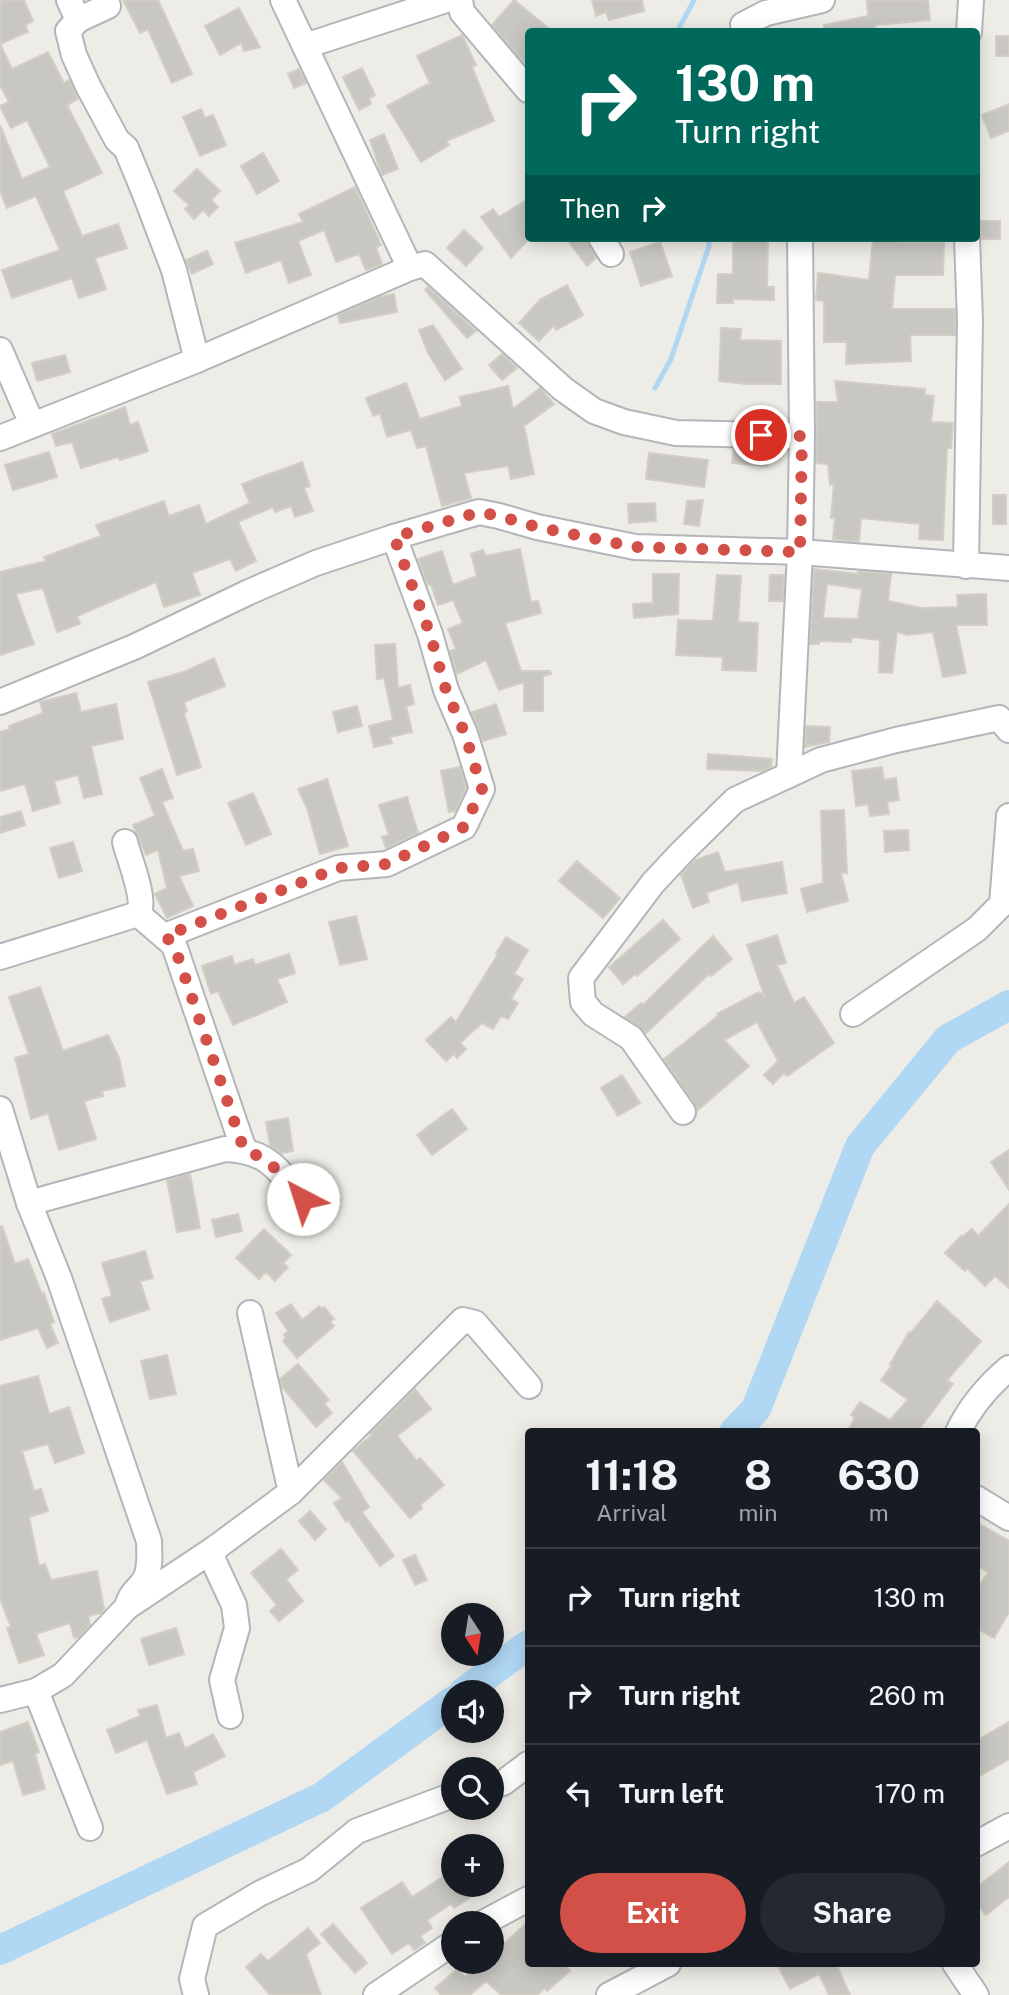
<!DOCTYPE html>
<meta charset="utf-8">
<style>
body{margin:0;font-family:"Public Sans",sans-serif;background:#242831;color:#f1f3f6;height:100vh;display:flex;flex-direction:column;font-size:26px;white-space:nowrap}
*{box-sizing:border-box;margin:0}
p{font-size:23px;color:#9ea1a6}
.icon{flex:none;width:38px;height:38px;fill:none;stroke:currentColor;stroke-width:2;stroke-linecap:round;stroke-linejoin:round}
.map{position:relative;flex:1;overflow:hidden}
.panel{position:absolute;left:525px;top:1428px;width:455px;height:539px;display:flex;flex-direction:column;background:#171b24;border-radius:7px;box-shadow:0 4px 18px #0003}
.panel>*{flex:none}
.guide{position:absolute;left:525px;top:28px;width:455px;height:214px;border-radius:7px;box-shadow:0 4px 18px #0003;background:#00695c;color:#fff;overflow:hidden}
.needle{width:46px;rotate:168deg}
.buttons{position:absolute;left:441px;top:1603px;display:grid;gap:14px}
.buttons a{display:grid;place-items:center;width:63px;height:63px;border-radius:50%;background:#171b24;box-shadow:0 4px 18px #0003;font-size:35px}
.pin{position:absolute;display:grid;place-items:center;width:60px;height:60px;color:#fff;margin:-30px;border:4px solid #fff;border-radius:50%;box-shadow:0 2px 7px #0007}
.me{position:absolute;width:77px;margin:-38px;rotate:320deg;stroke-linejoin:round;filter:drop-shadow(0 0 5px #0008)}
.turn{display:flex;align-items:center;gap:24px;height:147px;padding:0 35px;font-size:32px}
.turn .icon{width:91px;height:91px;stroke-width:2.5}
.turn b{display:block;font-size:49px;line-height:60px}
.then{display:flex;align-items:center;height:66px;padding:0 35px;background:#0003;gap:14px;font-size:26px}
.eta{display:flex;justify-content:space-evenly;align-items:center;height:119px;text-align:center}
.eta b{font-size:42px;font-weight:700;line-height:49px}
.action{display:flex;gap:14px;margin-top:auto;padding:14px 35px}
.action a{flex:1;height:80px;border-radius:42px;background:#d25047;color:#fff;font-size:28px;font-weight:700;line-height:80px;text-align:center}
.action a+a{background:#242831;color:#f1f3f6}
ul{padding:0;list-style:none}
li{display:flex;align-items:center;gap:21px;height:98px;padding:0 35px;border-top:2px solid #363941}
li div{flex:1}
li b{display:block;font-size:26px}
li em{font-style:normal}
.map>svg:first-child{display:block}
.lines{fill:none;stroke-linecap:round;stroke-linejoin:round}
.stream{stroke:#b0d7f4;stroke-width:5}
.river{stroke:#b0d7f4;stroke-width:30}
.building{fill:#c9c7c2;stroke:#d2cec5;stroke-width:2;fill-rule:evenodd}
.minor-casing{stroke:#b3b6b9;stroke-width:28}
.minor{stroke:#fff;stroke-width:24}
.route{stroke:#d25047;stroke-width:12;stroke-dasharray:0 21.6}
</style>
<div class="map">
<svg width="1009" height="1995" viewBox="0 0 1009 1995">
<rect width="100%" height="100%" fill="#eeece6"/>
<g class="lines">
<g class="stream">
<path d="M677 32 694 0"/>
<path d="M655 388 671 359 709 246 708 238"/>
</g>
<g class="river">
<path d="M734 1432 756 1409 860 1146 948 1039 1009 1005"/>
<path d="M464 1692 528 1645"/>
<path d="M0 1950 322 1797 453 1701"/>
</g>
</g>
<g class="building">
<path d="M0 0H24L33 21 25 25 28 32 0 44 12 69 48 52 64 83 69 80 78 99 67 105 102 173 63 191 82 236 118 224 127 248 95 258 106 289 79 298 72 278 12 298 2 270 60 250 36 196 7 208 0 191V125L22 179 50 167 27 120 11 128 0 106 9 102 0 85Z"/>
<path d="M123 0H158L192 74 172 83 148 29 140 33Z"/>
<path d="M514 0 553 32H528V67L492 25Z"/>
<path d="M592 0H642L644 11 609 20 606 12 596 16Z"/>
<path d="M867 0H928L930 20 875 25 876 32H824V25L868 16Z"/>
<path d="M239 8 260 47 244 51 241 43 220 55 205 26Z"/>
<path d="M462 35 476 65 472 67 494 121 446 141 449 145 421 162 387 106 430 83 417 56Z"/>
<rect x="996" y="36" width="13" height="20"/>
<path d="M362 68 375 95 369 98 371 104 359 110 343 77Z"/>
<path d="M299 69 306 83 294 88 288 74Z"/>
<path d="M1009 104V131L991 138 982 115Z"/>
<path d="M201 109 205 118 213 115 226 145 200 156 183 117Z"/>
<path d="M384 134 398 169 382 175 370 140Z"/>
<path d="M263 153 279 181 257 194 241 166Z"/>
<path d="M197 169 220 191 211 200 218 207 209 216 203 210 194 219 185 209 189 205 174 191Z"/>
<path d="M355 187 381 245 376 248 382 264 366 270 359 254 336 262 324 230 298 241 311 275 289 283 281 260 246 273 235 243 303 222 299 214Z"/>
<path d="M528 199V240L511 258 481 217 493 209 499 217Z"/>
<path d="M979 221H1000V239H982Z"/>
<path d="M464 230 483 248 466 266 447 248Z"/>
<path d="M566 238H586L596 258 587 266Z"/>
<path d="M738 238H768L767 287H774V300L733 299V303H717L718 274H733V242H738Z"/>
<path d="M873 238 899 240V243H944L943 275H895L892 309H955V335H910L911 361 846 364 847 342H824V301L816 300 818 273 869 280Z"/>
<path d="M660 242 672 276 641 286 630 252Z"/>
<path d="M207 251 213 264 192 274 186 260Z"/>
<path d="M567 285 583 315 556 330 554 325 539 341 519 323 541 299Z"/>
<path d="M428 287 476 331 467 338 425 290Z"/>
<path d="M394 294 397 312 340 323 338 315 380 297Z"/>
<path d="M433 325 462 369 445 380 428 353 419 330Z"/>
<path d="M721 328 741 329 740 340 781 341V384H747L719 381Z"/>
<path d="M502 354 517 368 502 380 489 365Z"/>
<path d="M65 355 70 372 37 381 32 363Z"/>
<path d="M835 381 925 389V395L934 396 931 422 953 423 951 448H947L943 540 919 539 920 524 861 518 859 542 833 539 835 518H831L834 484 830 485 828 464 816 463 817 402H838Z"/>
<path d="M406 383 420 419 462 406 460 397 508 386 513 409 540 388 554 404 524 426 534 474 511 479 508 466 464 473 471 498 442 506 426 446 417 448 411 430 387 437 380 413 373 416 366 398Z"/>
<path d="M125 407 130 425 138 422 148 451 120 460 118 457 81 468 72 442 56 446 52 434Z"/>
<path d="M734 449 769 451 767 466 732 463Z"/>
<path d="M49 452 57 477 13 490 5 465Z"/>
<path d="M649 453 708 460 704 487 646 479Z"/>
<path d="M302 462 310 486 304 488 313 511 295 517 291 506 275 512 273 507 238 522 256 561 236 571 230 559 192 573 200 595 164 607 156 582 77 616 80 624 57 632 43 588 16 594 34 644 0 655V572L46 561 44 557 101 536 96 525 164 501 169 516 199 505 206 524 250 503 242 484Z"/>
<rect x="993" y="495" width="13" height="29"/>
<path d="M703 500 699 526 684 524 687 501Z"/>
<path d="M655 503 656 521 629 523 628 504Z"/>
<path d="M520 549 531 602 538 601 541 613 505 623 521 671H550L551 674 543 676V711H524V682L499 690 486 660 457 674 450 651 456 649 448 629 463 623 453 600 438 605 431 584 428 585 418 559 442 551 453 585 477 576 471 554 483 550 485 556Z"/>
<path d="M814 569 858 574V571L891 574 888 601 922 608 958 607 957 595 986 594 987 625H956L966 673 943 677 933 632 908 635 897 632 892 673 879 672 880 640 852 637 851 642 819 641V644H810ZM827 584 862 589 858 619 823 618Z"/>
<path d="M653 574H679L678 614 634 618 633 604 653 603Z"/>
<path d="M717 575 741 576 738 622 758 623 756 671 722 670 723 657 676 655 678 620 713 621Z"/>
<path d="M770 575H784L783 601H769Z"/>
<path d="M395 644 398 688 410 685 414 704 406 706 412 732 390 737 392 743 374 747 369 726 393 720 384 678 377 679 375 645Z"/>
<path d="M214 658 225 686 184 702 187 711 184 713 201 767 177 775 148 682 184 672Z"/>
<path d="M76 693 81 712 116 704 123 739 91 746 102 794 84 798 78 775 54 781 60 803 33 811 25 784 0 791V732L10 729 9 726 43 713 40 702Z"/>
<path d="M496 704 506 734 483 741 472 712Z"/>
<path d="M357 706 362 726 338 732 333 712Z"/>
<path d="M806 726 830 727 829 742 805 747Z"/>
<path d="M708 754 772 759 771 767 762 771 707 769Z"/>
<path d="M460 767 466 788 455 811 449 812 441 771Z"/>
<path d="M882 767 884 780 896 778 899 800 887 802 889 814 870 816 868 804 856 806 852 771Z"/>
<path d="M162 769 173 798 162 802 183 851 193 849 199 871 179 876 193 906 167 918 155 894 167 888 158 850 146 855 133 825 155 816 140 778Z"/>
<path d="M327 779 348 846 320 854 307 808 298 789Z"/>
<path d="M253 793 271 834 246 845 228 803Z"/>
<path d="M407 797 418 833 386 848 382 837 389 835 379 805Z"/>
<path d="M844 810 847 873H841L848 901 807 912 801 889 823 883 821 811Z"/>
<path d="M21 811 25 825 0 833V817Z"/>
<path d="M908 830 909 850 885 852 884 831Z"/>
<path d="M73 842 82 871 59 878 50 848Z"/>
<path d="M718 852 725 872 782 862 787 893 742 901 738 882 706 893 709 902 693 908 681 875 695 860Z"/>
<path d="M577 861 620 898 603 918 559 881Z"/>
<path d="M356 916 367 959 340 965 329 922Z"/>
<path d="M663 920 680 939 637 976 635 974 623 984 609 967Z"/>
<path d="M777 935 786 963 777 965 794 1003 804 997 834 1043 787 1076 784 1073 773 1084 764 1075 778 1061 757 1022 724 1040 749 1066 698 1110 664 1059 718 1016 717 1014 759 992 765 998 747 945Z"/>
<path d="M713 936 732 959 711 976 709 974 646 1033 625 1017 641 1003 643 1005Z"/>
<path d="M506 937 528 950 514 974 523 979 511 999 518 1003 508 1019 501 1016 493 1029 482 1023 460 1043 466 1049 457 1058 454 1054 446 1061 426 1040 451 1017 456 1022 498 954 496 953Z"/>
<path d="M289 954 295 973 277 979 287 1002 233 1025 218 991 211 994 202 966 232 956 234 965 253 959 255 965Z"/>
<path d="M40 987 63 1051 108 1035 119 1058 125 1086 102 1091 103 1096 84 1101 96 1139 59 1150 48 1113 31 1119 15 1058 29 1054 9 997Z"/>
<path d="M622 1075 640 1103 618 1116 601 1088Z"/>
<path d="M452 1109 467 1129 432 1155 417 1135Z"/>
<path d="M288 1118 293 1151 282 1153 270 1145 266 1122Z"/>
<path d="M1009 1150V1190L991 1162Z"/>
<path d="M190 1174 200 1228 177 1232 167 1180Z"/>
<path d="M331 1190 340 1201 308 1231 291 1214 295 1211 305 1214 312 1211 317 1199Z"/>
<path d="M1009 1204V1288L995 1276 985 1286 967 1268 965 1271 945 1253 961 1236 962 1237 972 1229 978 1236Z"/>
<path d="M238 1214 242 1231 216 1237 212 1220Z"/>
<path d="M0 1226H2L15 1264 28 1259 42 1294 44 1293 54 1322 50 1324 58 1343 47 1348 38 1328 0 1340Z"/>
<path d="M264 1229 291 1255 283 1263 288 1267 275 1281 266 1272 259 1279 236 1258Z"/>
<path d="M145 1251 153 1278 140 1281 149 1309 110 1322 102 1299 112 1296 102 1263Z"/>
<path d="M937 1301 981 1341 947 1380 953 1384 917 1432H847L855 1418 851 1415 860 1402 890 1420 908 1400 881 1380 892 1365 890 1364 909 1332 911 1333Z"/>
<path d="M291 1304 302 1320 319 1306 322 1309 324 1307 334 1319 330 1322 334 1326 297 1358 283 1341 286 1338 284 1335 288 1331 276 1313Z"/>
<path d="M167 1355 176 1394 150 1399 141 1361Z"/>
<path d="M298 1364 329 1400 324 1403 332 1413 316 1427 283 1388 280 1379Z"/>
<path d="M38 1376 49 1414 69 1407 84 1453 55 1463 48 1444 22 1451 34 1491 41 1489 48 1511 29 1517 39 1566 45 1564 51 1580 97 1571 104 1609 101 1613 88 1616 90 1625 79 1637 74 1638 70 1623 36 1634 44 1655 19 1663 7 1628 11 1627 0 1599V1386Z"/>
<path d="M415 1389 431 1409 397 1436 417 1461 420 1458 444 1485 420 1505 422 1508 410 1518 353 1451 371 1436 370 1434Z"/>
<path d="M342 1462 369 1507 362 1512 394 1556 380 1566 348 1520 346 1522 334 1503 342 1498 324 1480Z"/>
<path d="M310 1511 326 1529 315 1540 299 1521Z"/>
<path d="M976 1522 1009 1541V1612L994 1638 976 1628V1592L988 1572 976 1565Z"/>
<path d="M281 1549 298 1570 286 1579 303 1601 279 1621 270 1611 277 1605 251 1573Z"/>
<path d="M415 1555 427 1580 415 1585 403 1560Z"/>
<path d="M176 1628 184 1654 149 1665 141 1639Z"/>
<path d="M157 1705 166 1738 179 1733 185 1749 213 1734 225 1756 193 1772 197 1784 167 1794 147 1740 116 1753 107 1730 140 1716 138 1710Z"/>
<path d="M28 1722 39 1752 35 1754 45 1789 23 1795 13 1761 0 1765V1732Z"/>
<path d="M1009 1722V1759L976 1778V1741Z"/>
<path d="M1009 1862V1897L986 1915 976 1903V1888Z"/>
<path d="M453 1870V1885H489L454 1908 451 1904 427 1920 432 1928 420 1936 425 1943 414 1950 409 1943 392 1954 361 1908 402 1882 412 1897Z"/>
<path d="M528 1922V1964H563L570 1971 547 1991 545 1988 537 1995H501L486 1981 470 1995H441L435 1988 457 1969 465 1977 482 1962H492V1954Z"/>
<path d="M333 1924 367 1963 355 1973 321 1934Z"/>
<path d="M308 1928 320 1943 306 1954 321 1995H270L246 1967 261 1954 268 1961Z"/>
<path d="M777 1964H842L837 1966 850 1995H829L819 1974 790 1989Z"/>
</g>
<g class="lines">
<g class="minor-casing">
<g id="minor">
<path d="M69 0 78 20"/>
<path d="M283 0 410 268 425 264 563 389 594 411 624 422 676 433 802 436"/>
<path d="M460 0 462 12 528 90"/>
<path d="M108 6 78 20 68 31 74 55 88 86 117 140 126 148 145 194 174 270 197 360"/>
<path d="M743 25 766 13 822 0"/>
<path d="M969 32 971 0"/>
<path d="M305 46 446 0"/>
<path d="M601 238 611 254"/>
<path d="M0 350 32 424"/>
<path d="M0 438 197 360 410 268"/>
<path d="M966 566 970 320 967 238"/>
<path d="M0 702 134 647 249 592 316 563 394 537 479 512 499 516 537 527 635 547 800 552 1009 568"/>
<path d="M789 775 800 552 802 436 800 238"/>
<path d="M138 914 174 945 244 1150"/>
<path d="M165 936 338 868 387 864 464 827 482 789 465 734 446 690 430 634 394 537"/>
<path d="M0 957 138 914C147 900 129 859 125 842"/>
<path d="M853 1014 977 929 1002 904 1009 816"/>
<path d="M0 1109 29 1203 59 1278 149 1541C149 1553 151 1565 146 1577 140 1590 131 1590 127 1607"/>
<path d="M683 1112 631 1038 593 1014 583 1002 581 978 653 883 682 852 735 800 821 760 896 740 999 718 1009 730"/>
<path d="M29 1203 225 1149C269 1151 276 1168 303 1199"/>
<path d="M250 1313 291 1492"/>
<path d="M958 1432C970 1407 989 1385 1009 1368"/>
<path d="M976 1498 1009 1518"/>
<path d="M36 1691 90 1828"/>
<path d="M0 1700 36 1691 63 1675 127 1607 214 1549"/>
<path d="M230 1716 222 1680 237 1628 234 1605 213 1560 214 1549 291 1492 463 1320 475 1323 529 1386"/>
<path d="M492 1786 503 1783 528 1764"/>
<path d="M976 1844 1009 1826"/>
<path d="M483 1923 528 1899"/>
<path d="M955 1964 976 1995"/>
<path d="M196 1995 192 1979 205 1926 259 1894 309 1870 357 1831 453 1795"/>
<path d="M376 1995 453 1943"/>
<path d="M609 1995 668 1964"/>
</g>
</g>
<use href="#minor" class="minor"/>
</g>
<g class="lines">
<path class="route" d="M303 1199C285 1178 271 1159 244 1150L174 945 165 936 338 868 387 864 464 827 482 789 465 734 446 690 430 634 394 537 479 512 499 516 537 527 635 547 800 552 802 436 761 435"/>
</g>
</svg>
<div class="buttons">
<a><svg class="needle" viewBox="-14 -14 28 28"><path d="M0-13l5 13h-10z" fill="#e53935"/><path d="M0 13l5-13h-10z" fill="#9ea1a6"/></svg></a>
<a><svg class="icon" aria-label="sound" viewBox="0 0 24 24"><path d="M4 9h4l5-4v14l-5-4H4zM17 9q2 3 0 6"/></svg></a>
<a><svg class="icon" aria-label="search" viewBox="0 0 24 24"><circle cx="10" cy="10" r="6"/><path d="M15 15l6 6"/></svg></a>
<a>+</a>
<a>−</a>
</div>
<div class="pin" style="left:761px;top:435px;background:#d93025"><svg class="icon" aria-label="arrive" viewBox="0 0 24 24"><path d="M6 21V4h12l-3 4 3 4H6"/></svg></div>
<svg class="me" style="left:303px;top:1199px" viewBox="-20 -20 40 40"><circle r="19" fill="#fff"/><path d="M0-13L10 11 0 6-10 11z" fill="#d25047"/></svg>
<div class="guide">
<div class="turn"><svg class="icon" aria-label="right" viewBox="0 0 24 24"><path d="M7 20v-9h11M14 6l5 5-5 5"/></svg><div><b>130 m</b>Turn right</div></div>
<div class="then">Then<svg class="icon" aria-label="right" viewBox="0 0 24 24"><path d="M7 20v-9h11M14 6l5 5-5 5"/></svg></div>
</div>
<section class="panel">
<div class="eta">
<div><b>11:18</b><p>Arrival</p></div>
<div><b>8</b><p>min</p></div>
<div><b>630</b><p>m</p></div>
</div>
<ul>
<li><svg class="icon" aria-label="right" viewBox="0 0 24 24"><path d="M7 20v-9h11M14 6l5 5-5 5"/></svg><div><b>Turn right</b></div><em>130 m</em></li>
<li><svg class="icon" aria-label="right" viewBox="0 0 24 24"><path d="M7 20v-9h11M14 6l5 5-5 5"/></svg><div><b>Turn right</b></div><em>260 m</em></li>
<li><svg class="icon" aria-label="left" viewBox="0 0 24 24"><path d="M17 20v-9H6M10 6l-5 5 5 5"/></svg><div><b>Turn left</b></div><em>170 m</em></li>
</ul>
<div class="action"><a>Exit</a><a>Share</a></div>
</section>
</div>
